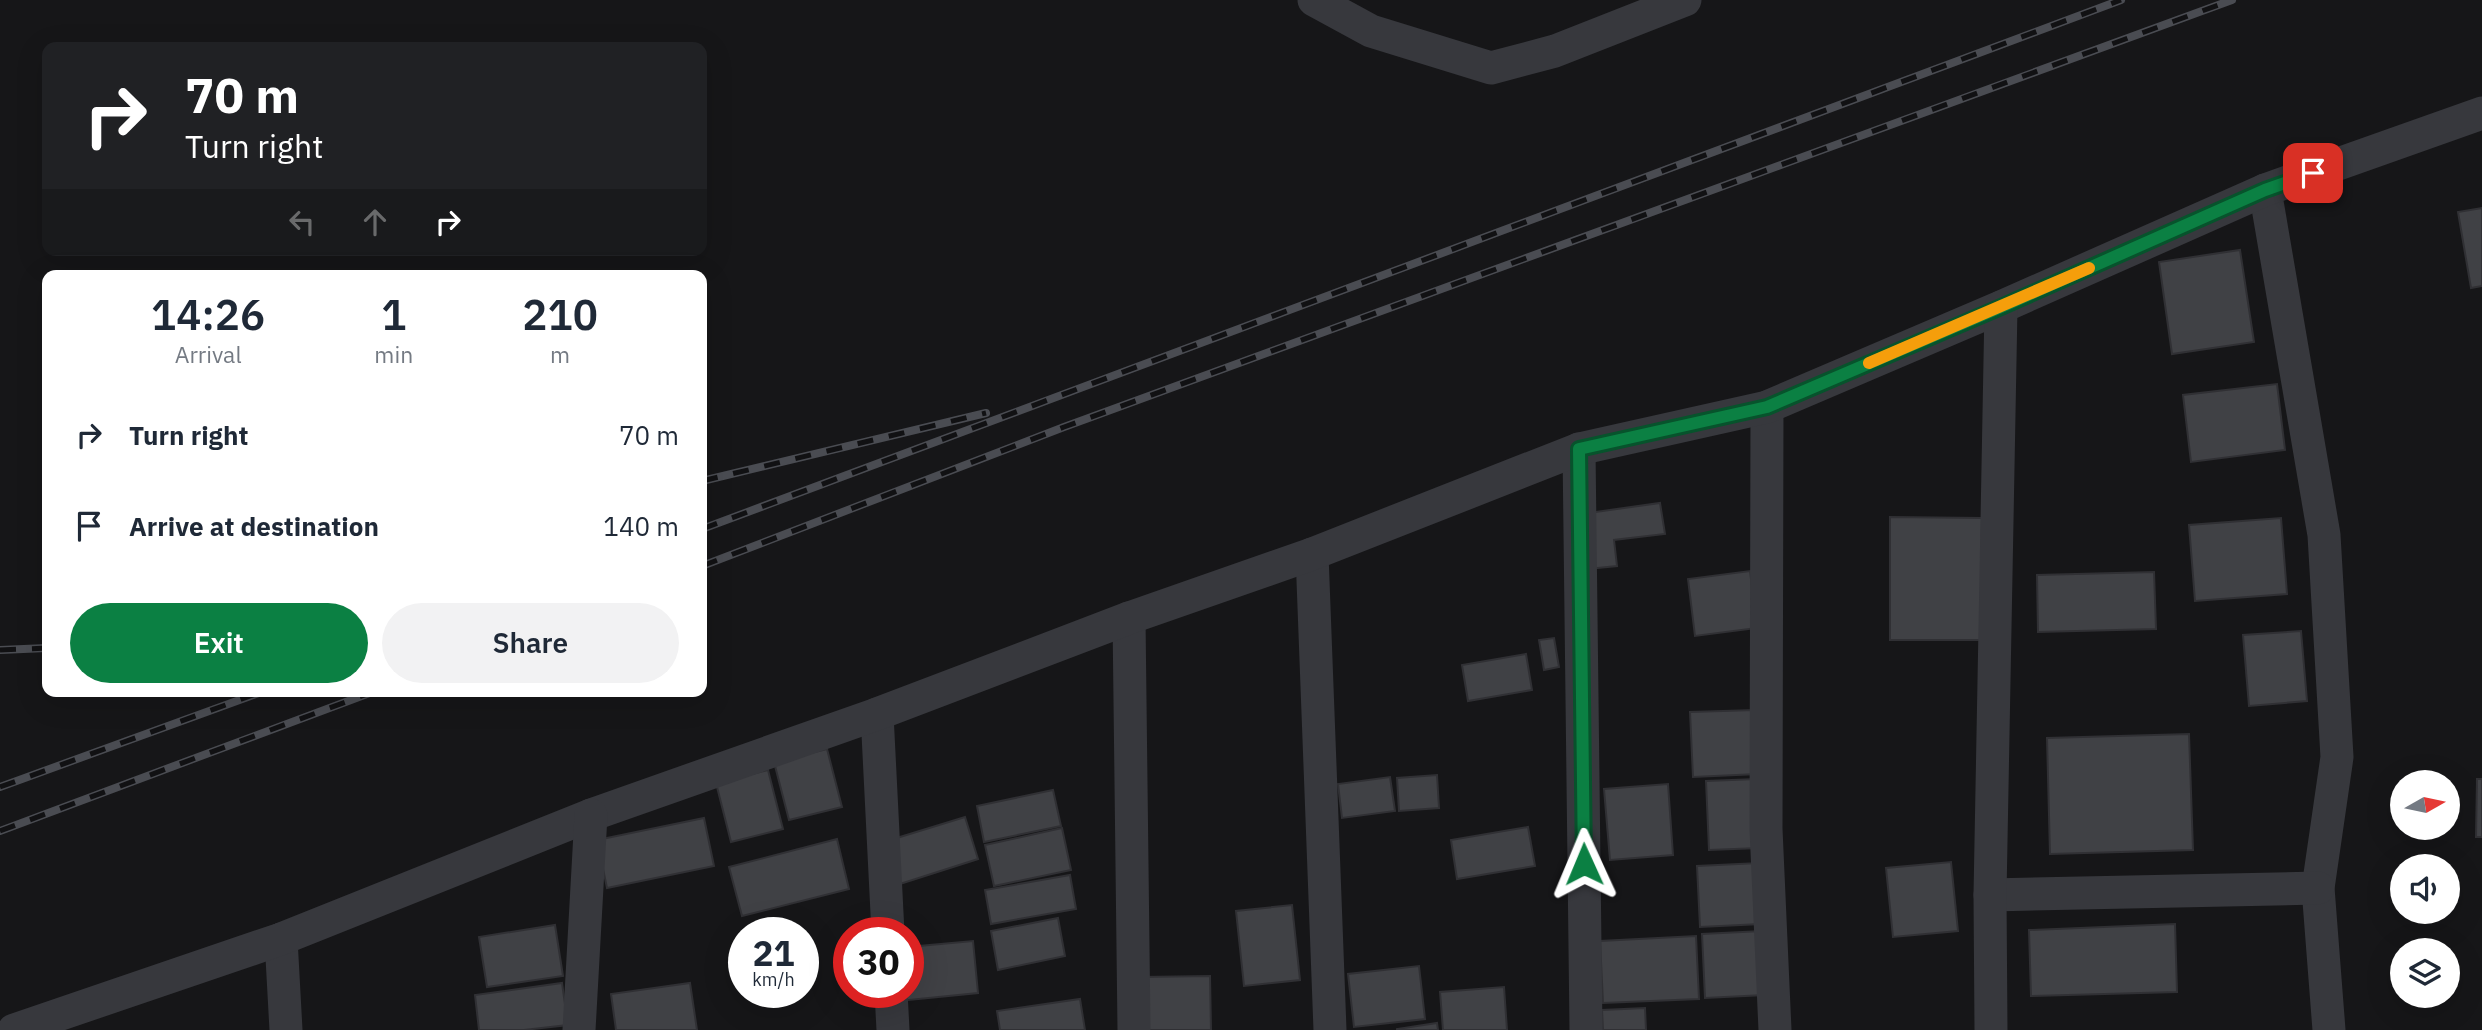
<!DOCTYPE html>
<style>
body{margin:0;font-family:"IBM Plex Sans",sans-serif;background:#f2f2f3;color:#1f2937;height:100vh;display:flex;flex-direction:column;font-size:26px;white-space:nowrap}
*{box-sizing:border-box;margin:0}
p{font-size:23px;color:#747a83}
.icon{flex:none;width:38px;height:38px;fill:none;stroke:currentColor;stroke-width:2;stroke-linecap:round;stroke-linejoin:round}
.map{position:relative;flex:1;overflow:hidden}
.sheet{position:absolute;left:42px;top:270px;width:665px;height:427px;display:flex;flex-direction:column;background:#fff;border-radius:14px;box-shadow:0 7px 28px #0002}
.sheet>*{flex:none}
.banner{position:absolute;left:42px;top:42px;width:665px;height:214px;border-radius:14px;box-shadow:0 7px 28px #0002;background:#202124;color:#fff;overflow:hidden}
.needle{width:46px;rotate:81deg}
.controls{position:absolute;left:2390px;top:770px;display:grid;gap:14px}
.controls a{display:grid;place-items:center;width:70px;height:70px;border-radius:50%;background:#fff;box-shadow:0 7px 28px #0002;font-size:35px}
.speed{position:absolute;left:728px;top:917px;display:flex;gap:14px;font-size:35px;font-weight:700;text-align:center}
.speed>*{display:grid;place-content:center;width:91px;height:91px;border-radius:50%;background:#fff;box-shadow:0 7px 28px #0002;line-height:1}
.speed small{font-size:18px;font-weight:400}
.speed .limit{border:10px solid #d22;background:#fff;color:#111}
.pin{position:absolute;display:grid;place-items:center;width:60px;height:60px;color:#fff;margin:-30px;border-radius:14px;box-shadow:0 4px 10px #0006}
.me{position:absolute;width:77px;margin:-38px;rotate:359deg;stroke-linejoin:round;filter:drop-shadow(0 0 5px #0008)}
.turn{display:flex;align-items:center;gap:24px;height:147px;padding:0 28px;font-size:32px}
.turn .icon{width:91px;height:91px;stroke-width:2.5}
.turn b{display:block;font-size:49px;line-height:60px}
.lanes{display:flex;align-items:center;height:66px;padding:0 28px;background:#0003;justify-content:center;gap:35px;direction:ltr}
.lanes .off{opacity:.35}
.eta{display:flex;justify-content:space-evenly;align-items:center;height:119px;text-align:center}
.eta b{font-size:42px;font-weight:600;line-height:49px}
.button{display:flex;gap:14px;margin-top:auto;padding:14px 28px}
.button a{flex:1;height:80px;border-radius:42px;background:#0b8043;color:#fff;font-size:28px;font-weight:600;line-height:80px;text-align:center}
.button a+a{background:#f2f2f3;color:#1f2937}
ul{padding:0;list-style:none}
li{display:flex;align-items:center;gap:21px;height:91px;padding:0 28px}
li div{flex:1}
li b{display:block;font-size:26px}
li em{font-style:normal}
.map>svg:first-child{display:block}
.building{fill:#404145;stroke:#303034;stroke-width:2}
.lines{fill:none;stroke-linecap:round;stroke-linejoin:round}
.street{stroke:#37383d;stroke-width:33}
.rail-casing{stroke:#4a4c52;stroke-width:8}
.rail{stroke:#111113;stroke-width:5;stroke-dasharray:16;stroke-linecap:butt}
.route-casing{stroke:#07532c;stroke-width:18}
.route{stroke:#0b8043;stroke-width:12}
.slow{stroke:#f59e0b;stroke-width:12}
</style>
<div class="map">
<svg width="2482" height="1030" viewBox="0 0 2482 1030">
<rect width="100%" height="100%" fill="#161618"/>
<g class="building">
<path d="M2482 208V286L2471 288 2458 212Z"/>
<path d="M2240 250 2254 342 2172 354 2159 262Z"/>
<path d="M2277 384 2285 450 2191 462 2183 395Z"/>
<path d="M1660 503 1665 534 1614 540 1617 566 1588 569 1581 514Z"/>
<path d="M1890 517 1982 518 1981 640H1890Z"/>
<path d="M2281 518 2287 594 2195 601 2189 525Z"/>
<path d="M1750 571 1757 628 1695 636 1688 579Z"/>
<path d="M2154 572 2156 629 2038 632 2037 575Z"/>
<path d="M2301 631 2307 701 2249 706 2243 635Z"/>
<path d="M1554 638 1559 667 1544 670 1539 640Z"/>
<path d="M1526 654 1532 690 1468 701 1462 665Z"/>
<path d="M1755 710 1758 774 1693 777 1690 712Z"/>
<path d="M2189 734 2193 850 2050 854 2047 738Z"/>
<path d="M827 749 842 807 789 820 774 762Z"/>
<path d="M768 770 783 829 731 842 716 783Z"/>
<path d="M1437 775 1439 808 1399 811 1397 778Z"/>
<path d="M1390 777 1395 811 1342 818 1338 784Z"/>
<path d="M1757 779 1760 848 1709 850 1706 781Z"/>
<path d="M2477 779H2482V837H2476Z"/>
<path d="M1668 784 1673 855 1610 860 1604 789Z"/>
<path d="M1053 790 1061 826 984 842 977 806Z"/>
<path d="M965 817 978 859 900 884 887 841Z"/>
<path d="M704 818 714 866 607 888 597 840Z"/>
<path d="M1528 827 1535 866 1457 879 1451 840Z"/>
<path d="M1062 828 1071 870 994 886 985 845Z"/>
<path d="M837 839 849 889 742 916 729 867Z"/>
<path d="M1951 862 1958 931 1893 937 1886 868Z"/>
<path d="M1759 863 1761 924 1700 927 1697 866Z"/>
<path d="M1070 875 1076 909 991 924 985 890Z"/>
<path d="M1292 905 1300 980 1244 986 1236 911Z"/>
<path d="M1058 918 1065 956 998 970 991 931Z"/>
<path d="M2175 924 2177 992 2031 996 2029 930Z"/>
<path d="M555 925 563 976 487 987 479 937Z"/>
<path d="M1762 931 1765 995 1705 998 1702 934Z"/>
<path d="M1696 936 1699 999 1603 1003 1600 941Z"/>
<path d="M973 941 978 993 899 1001 898 992H908V947Z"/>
<path d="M1419 966 1425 1019 1354 1027 1348 974Z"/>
<path d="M1210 976 1211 1030H1142L1141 977Z"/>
<path d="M562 983 568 1025 524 1030H479L475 995Z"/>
<path d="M690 983 697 1030H616L611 994Z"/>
<path d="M1504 987 1507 1030H1443L1440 992Z"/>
<path d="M1080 999 1085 1030H1000L997 1011Z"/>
<path d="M1645 1008 1646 1030H1603L1602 1010Z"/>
<path d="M1437 1023 1438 1030H1397V1029Z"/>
</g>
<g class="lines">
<g class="street">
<path d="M1314 0 1371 31 1491 68 1555 51 1685 0"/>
<path d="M2265 190 2324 535 2337 757 2318 888 2329 1030"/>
<path d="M1767 407 1766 829 1775 1030"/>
<path d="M1579 449 1586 1030"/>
<path d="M1312 554 1330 1030"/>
<path d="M1129 618 1134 1030"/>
<path d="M877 714 888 933"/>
<path d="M1990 895 2318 888"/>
<path d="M281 939 286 1030"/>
<path d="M891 992 893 1030"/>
<path d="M14 1030 281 939 591 815 877 714 1129 618 1312 554 1579 449 1767 407 2001 307 2265 190 2482 113"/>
<path d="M579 1030 591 815"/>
<path d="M1991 1030 1990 895 2001 307"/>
</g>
<g class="rail-casing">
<g id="rail">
<path d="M702 481 986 413"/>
<path d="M702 529 2121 0"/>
<path d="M702 566 1064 427 2232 0"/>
<path d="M0 650 47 648"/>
<path d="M0 787 264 691"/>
<path d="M0 831 375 691"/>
</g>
</g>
<use href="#rail" class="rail"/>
</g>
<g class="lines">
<g class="route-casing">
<path id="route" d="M1584 864 1579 449 1767 407 2001 307 2265 190 2313 173"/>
</g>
<use href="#route" class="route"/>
<path class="slow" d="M1869 363 2089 268"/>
</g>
</svg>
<div class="controls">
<a><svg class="needle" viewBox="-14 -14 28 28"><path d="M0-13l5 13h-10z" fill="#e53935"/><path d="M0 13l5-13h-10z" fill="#747a83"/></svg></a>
<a><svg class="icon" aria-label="sound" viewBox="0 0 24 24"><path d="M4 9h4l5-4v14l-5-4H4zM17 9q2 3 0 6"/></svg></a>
<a><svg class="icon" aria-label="layers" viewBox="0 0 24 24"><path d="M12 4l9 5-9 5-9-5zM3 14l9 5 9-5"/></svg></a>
</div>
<div class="speed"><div>21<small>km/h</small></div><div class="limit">30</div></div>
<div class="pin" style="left:2313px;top:173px;background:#d93025"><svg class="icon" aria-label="arrive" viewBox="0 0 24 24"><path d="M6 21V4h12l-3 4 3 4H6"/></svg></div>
<svg class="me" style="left:1584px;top:864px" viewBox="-20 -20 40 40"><path d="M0-17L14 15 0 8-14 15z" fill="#0b8043" stroke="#fff" stroke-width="4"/></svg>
<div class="banner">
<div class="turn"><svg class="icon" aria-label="right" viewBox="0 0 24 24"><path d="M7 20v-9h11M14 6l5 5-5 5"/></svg><div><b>70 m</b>Turn right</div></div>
<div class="lanes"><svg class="icon off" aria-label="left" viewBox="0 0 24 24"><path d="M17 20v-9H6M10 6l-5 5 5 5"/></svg><svg class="icon off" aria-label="ahead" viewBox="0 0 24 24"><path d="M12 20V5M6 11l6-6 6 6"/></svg><svg class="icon" aria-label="right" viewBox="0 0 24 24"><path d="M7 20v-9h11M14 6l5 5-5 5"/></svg></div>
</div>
<section class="sheet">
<div class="eta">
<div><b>14:26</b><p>Arrival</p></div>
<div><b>1</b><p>min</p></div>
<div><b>210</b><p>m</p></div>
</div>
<ul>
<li><svg class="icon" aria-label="right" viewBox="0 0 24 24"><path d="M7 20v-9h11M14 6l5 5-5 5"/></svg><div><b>Turn right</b></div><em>70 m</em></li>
<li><svg class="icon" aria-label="arrive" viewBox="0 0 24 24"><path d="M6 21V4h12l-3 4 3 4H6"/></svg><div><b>Arrive at destination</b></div><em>140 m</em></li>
</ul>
<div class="button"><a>Exit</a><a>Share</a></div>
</section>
</div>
